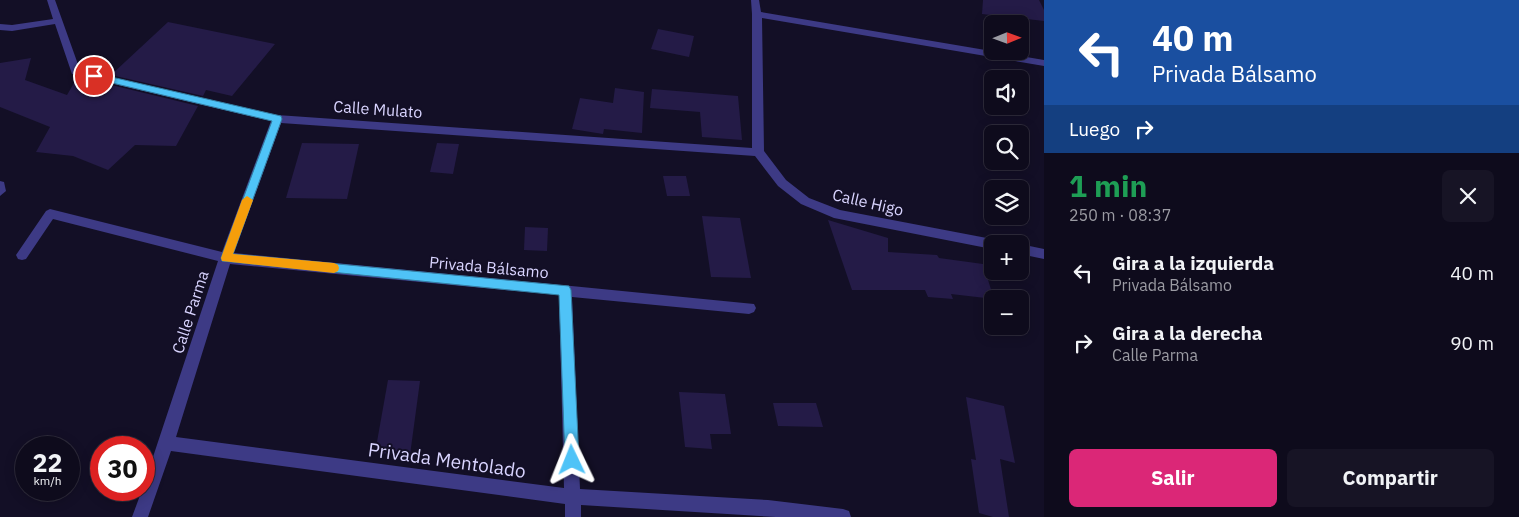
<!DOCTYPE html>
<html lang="es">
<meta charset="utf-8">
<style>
body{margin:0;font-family:"IBM Plex Sans",sans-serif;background:#171425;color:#f1f3f6;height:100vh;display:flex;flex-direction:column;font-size:19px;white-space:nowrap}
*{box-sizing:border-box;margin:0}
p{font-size:16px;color:#9b9ba3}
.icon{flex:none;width:28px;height:28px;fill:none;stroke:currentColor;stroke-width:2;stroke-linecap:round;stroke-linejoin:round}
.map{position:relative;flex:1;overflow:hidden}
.sheet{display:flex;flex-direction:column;background:#0e0b1c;width:475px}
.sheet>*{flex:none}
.guide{background:#1a4fa0;color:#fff;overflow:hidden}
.needle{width:32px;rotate:89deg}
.buttons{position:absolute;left:984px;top:15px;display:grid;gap:10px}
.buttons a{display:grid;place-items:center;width:45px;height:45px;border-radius:8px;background:#0e0b1c;box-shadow:0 2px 12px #0003,0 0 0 1px #2e2b3b;font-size:25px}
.speed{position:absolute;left:15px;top:436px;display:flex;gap:10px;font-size:25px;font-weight:700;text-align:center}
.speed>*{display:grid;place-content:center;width:65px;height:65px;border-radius:50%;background:#0e0b1c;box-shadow:0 2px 12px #0003,0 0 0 1px #2e2b3b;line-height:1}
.speed small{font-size:12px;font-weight:400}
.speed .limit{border:8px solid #d22;background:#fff;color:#111}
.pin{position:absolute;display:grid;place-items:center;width:42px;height:42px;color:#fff;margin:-21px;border:2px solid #fff;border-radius:50%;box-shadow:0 1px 5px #0007}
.me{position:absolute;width:55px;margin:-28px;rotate:358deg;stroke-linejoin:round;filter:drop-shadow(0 0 4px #0008)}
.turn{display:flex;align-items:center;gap:18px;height:105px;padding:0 25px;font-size:22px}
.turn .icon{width:65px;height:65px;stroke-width:2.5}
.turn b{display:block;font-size:35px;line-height:42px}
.then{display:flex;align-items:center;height:48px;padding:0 25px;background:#0003;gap:10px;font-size:19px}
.round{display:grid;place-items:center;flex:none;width:52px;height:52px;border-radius:8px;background:#171425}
.overview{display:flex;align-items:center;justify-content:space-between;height:85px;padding:0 25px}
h1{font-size:30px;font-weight:800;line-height:38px;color:#1e9e55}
.primary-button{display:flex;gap:10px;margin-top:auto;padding:10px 25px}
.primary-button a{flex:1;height:58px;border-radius:8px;background:#db2777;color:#fff;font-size:20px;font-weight:800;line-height:58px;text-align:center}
.primary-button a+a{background:#171425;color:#f1f3f6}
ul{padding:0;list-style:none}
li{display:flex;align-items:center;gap:15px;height:70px;padding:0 25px}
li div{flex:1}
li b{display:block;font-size:19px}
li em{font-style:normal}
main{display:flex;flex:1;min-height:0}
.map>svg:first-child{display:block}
.building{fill:#241b47}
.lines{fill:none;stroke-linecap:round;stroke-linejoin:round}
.minor{fill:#3d3a85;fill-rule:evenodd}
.route{fill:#4fc3f7;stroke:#337fa1}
.slow{fill:#f59e0b}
.labels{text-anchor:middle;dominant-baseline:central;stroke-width:4;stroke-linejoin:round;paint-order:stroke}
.street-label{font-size:16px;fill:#d9d4ff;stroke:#130f26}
.near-street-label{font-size:19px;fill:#d9d4ff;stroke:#130f26}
</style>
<main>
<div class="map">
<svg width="1044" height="517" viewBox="0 0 1044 517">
<rect width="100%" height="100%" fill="#130f26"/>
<g class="building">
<path d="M983 0H1039L1044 10V21L982 14Z"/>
<path d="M168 22 275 44 232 96 206 90 203 96 111 75Z"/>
<path d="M658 29 694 36 689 57 651 49Z"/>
<path d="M31 58 25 80 67 95 74 83 99 82 198 106 176 146 135 145 108 170 73 156 36 152 50 127 0 107V63Z"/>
<path d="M615 88 644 92 642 133 604 129 603 134 572 129 580 98 613 103Z"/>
<path d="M652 89 738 96 742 140 702 137 700 112 650 108Z"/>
<path d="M302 143 359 144 347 199 286 198Z"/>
<path d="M437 143 459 144 453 174 430 172Z"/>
<path d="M663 176H686L690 196H667Z"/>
<path d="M702 216 740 218 751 278 711 277Z"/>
<path d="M828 220 888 238V252L937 255 939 258 983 264 994 299 951 294 953 299 928 297 925 290H852Z"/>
<path d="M525 227 548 228 547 251 524 250Z"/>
<path d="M388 380 420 381 410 455 375 453Z"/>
<path d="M679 392 725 394 731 434H710L712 449 685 447Z"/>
<path d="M966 397 1004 406 1015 463 1000 459 1009 517H993L979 513 971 459 976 460Z"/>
<path d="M773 403H816L823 427 778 426Z"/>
</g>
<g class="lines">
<g class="minor">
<path d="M47 0H55L80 70 277 115 752 148V14L751 0H759L761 12 1044 60V66L762 18 764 151 786 180 809 198 840 210 992 239 996 240 998 244H992V249L834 218 801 204 778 186 755 156 281 123 234 253 754 304 756 308 754 312 749 314 572 297 580 489 768 500 843 509 849 511 851 517H776L581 505V517H565V504L171 451 148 517H132L142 490H144V484L218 261 53 219 26 259 22 260 18 259 16 255 46 211 50 209 222 252 271 121 72 74 55 24 12 31 0 30V24L12 25 53 19ZM230 264 559 295 564 488 176 437Z"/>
<path d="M0 181 4 182 6 191 0 196Z"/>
<path d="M1020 244 1044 249V259L1020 254Z"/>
</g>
</g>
<path class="route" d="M94 73 281 116 282 119 233 254 569 286 571 290 579 460 577 465 572 467 567 465 565 460 559 295 222 261 221 258 272 121 91 78 89 76Z"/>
<path class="slow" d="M247 196 253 200 233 254 334 263 338 265 339 268 338 271 334 273 222 261 221 258 242 200Z"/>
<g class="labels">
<g class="street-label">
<text transform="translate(378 109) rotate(4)">Calle Mulato</text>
<text transform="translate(868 202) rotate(13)">Calle Higo</text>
<text transform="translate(489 267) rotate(5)">Privada Bálsamo</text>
<text transform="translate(190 312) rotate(-72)">Calle Parma</text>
</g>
<g class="near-street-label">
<text transform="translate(447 460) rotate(8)">Privada Mentolado</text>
</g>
</g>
</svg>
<div class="buttons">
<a><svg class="needle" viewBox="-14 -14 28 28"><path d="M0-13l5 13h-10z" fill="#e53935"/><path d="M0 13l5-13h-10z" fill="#9b9ba3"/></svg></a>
<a><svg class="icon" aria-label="sound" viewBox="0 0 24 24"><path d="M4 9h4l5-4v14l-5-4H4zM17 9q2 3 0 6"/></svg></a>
<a><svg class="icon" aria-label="search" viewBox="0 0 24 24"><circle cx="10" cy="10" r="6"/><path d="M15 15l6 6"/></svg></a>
<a><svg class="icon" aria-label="layers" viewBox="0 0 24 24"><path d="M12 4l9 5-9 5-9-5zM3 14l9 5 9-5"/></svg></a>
<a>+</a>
<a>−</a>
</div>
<div class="speed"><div>22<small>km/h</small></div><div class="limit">30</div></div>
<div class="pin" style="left:94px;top:76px;background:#d93025"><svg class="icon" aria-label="arrive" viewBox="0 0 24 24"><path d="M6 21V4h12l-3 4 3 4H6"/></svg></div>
<svg class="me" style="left:572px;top:460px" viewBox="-20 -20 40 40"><path d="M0-17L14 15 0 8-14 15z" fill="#4fc3f7" stroke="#fff" stroke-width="4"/></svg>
</div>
<section class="sheet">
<div class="guide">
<div class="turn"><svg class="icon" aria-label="left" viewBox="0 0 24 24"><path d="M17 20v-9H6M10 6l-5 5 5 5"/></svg><div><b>40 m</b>Privada Bálsamo</div></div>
<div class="then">Luego<svg class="icon" aria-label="right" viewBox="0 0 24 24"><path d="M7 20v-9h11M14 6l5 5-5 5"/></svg></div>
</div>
<div class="overview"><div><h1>1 min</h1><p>250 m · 08:37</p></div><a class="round"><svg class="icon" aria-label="close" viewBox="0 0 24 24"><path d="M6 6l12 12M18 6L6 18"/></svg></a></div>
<ul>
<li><svg class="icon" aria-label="left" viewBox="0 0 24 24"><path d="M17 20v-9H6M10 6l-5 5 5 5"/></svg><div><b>Gira a la izquierda</b><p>Privada Bálsamo</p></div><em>40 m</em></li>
<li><svg class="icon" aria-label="right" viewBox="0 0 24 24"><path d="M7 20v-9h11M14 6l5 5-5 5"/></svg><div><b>Gira a la derecha</b><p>Calle Parma</p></div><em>90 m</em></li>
</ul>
<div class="primary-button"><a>Salir</a><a>Compartir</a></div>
</section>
</main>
